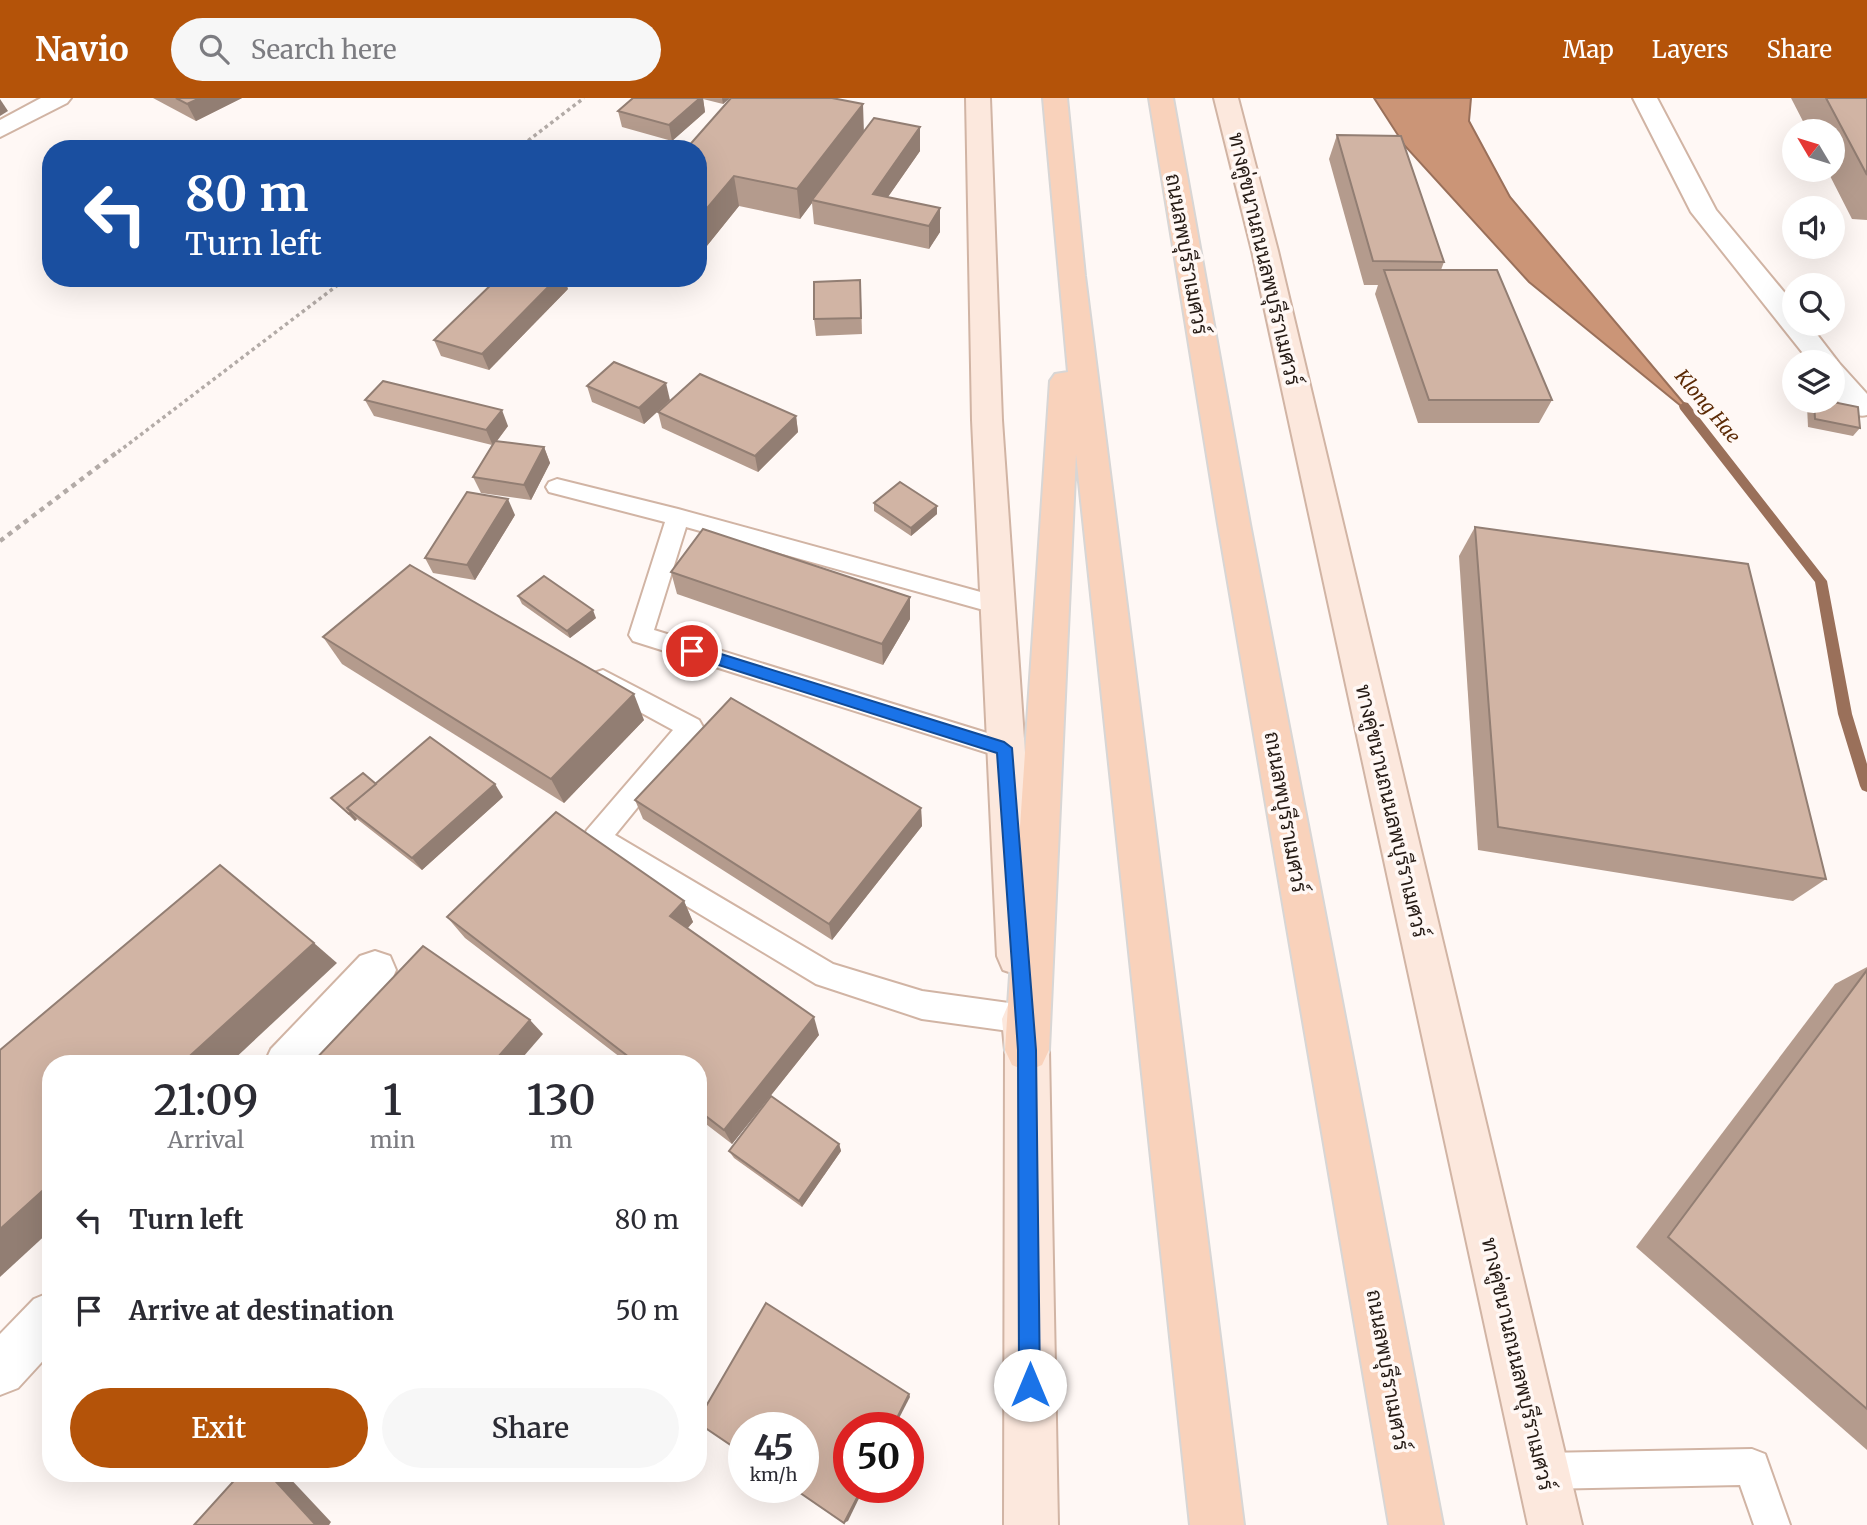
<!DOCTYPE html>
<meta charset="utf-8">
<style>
body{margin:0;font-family:Merriweather,Sarabun,serif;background:#f7f7f7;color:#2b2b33;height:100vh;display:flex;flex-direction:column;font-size:26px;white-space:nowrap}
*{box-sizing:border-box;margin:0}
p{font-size:23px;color:#7c7c81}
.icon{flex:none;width:38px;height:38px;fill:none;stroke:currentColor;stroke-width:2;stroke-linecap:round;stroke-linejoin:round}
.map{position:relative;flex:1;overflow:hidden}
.side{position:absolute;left:42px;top:957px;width:665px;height:427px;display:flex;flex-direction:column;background:#fff;border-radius:28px;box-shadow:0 7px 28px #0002}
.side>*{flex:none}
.top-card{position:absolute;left:42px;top:42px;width:665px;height:147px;border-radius:28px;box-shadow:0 7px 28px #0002;background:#1a4fa0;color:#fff;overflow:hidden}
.needle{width:46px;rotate:308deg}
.controls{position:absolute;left:1782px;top:21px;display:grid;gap:14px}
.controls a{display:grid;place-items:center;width:63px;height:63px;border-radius:50%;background:#fff;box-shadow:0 7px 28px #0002;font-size:35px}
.speed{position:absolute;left:728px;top:1314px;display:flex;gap:14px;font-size:35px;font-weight:700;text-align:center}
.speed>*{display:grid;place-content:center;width:91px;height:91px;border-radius:50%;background:#fff;box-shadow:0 7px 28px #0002;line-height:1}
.speed small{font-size:18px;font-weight:400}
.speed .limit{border:10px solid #d22;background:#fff;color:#111}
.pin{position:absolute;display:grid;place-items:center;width:60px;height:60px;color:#fff;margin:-30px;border:4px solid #fff;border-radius:50%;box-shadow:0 2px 7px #0007}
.me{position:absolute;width:77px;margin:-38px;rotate:0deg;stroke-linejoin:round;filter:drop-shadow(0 0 5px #0008)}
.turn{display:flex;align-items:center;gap:24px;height:147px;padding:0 28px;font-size:32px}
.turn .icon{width:91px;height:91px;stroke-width:2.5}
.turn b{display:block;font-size:49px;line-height:60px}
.eta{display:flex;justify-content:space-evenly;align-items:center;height:119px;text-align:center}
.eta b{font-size:42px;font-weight:600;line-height:49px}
.action{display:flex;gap:14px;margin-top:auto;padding:14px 28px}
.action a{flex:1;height:80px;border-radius:42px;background:#b45309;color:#fff;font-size:28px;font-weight:600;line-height:80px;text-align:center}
.action a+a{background:#f7f7f7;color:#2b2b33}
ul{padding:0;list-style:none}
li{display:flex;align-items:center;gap:21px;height:91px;padding:0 28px}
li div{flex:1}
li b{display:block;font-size:26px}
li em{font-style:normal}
header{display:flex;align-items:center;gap:42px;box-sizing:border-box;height:98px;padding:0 35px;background:#b45309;color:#fff}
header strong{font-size:33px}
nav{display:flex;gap:38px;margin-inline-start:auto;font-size:24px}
.search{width:490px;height:63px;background:#f7f7f7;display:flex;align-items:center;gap:18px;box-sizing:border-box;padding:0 24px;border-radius:38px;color:#7c7c81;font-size:26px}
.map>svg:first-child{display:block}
.water{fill:#cb9577;stroke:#9a705a;stroke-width:2}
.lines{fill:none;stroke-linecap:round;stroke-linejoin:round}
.stream{fill:#9a705a;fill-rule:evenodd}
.lane-casing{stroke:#d1b4a4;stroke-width:4}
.street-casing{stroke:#d1b4a4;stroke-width:4}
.secondary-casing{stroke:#d1b4a4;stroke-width:4}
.primary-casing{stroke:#d8d6d5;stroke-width:4}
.path-far1{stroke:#b3aba7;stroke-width:3.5;stroke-dasharray:3.5 3.5;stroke-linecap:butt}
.path{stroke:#b3aba7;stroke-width:4.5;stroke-dasharray:5 5;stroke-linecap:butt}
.lane{fill:#fff;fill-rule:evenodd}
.street{fill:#fff;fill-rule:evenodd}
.secondary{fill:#fce8dd;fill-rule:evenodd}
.primary{fill:#f9d2bb;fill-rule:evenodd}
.wall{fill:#b49b8d}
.shaded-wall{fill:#927e73}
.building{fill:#d1b4a4;stroke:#927e73;stroke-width:2}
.route{fill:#1a73e8;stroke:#114b97;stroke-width:2}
.labels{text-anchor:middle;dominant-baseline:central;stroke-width:7;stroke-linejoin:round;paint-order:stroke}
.far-water-label{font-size:19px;font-style:italic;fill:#5c2a05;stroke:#fff8f5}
.street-label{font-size:21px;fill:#261b15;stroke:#fff8f5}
</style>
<header>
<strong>Navio</strong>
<div class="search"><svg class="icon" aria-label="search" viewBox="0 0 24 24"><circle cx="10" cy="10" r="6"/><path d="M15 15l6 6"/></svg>Search here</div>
<nav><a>Map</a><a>Layers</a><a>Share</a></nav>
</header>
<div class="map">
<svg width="1867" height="1427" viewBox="0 0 1867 1427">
<rect width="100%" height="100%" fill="#fff8f5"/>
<path class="water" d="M1374 0H1471L1469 23 1510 99 1697 321 1529 184 1405 48Z"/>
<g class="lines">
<path class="stream" d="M1684 304 1688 305 1827 483 1852 616 1867 666V694L1862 692 1860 688 1838 616 1815 484 1680 311 1679 308Z"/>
<g class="lane-casing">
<g id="lane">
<path d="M557 381 678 411 1006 501 1010 507 1006 513 998 516 686 429 654 532 1013 643 1017 650 1013 657 1004 660 633 543 629 537 665 424 549 394 546 389 549 384Z"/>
<path d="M603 572 699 622 703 629 615 737 833 866 922 893 1023 907 1033 911 1038 921 1033 931 1023 935 922 921 816 886 587 748 583 740 587 732 673 632 594 589 591 582 594 575Z"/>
<path d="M1752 1351 1765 1356 1790 1427H1754L1740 1387 1543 1391 1530 1386 1525 1373 1530 1360 1543 1355Z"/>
</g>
</g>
<g class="street-casing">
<g id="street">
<path d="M41 0H71L67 5 0 39V22Z"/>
<path d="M1633 0H1657L1716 112 1794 206V226H1809L1839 265 1867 296V317C1853 321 1837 306 1832 293 1830 286 1832 272 1832 264H1810L1691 114Z"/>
<path d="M375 853 390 858 396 872 390 886 315 966H264L271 951 360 858Z"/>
<path d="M51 1194V1254L18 1290 0 1297V1236L34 1201Z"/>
</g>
</g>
<g class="secondary-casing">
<g id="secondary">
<path d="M966 0H990L1002 322 1039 858 1033 872 1018 877 1003 872 997 858 972 322Z"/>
<path d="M1214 0H1238L1278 153 1582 1427H1528L1252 153Z"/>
<path d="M1023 901 1038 907 1044 921 1049 952 1058 1427H1004L1005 952 1002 921 1008 907Z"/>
</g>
</g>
<g class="primary-casing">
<g id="primary">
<path d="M1043 0H1067L1085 178 1244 1427H1190L1076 356 1049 952 1042 967 1027 973 1012 967 1005 952 1050 283 1055 276 1068 274Z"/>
<path d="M1149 0H1173L1250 426 1443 1427H1389L1218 426Z"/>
</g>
</g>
<g class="path-far1">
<path d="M517 51 584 0"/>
<path d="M118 354 347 180"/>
</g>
<path class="path" d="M0 443 120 352"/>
<use href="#lane" class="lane"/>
<use href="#street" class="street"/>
<use href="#secondary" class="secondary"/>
<use href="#primary" class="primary"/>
</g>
<g class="wall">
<path d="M153 0H242L196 23Z"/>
<path d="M633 0H730L723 6 703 1 705 14 672 43 622 29 618 13Z"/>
<path d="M731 0 864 34 920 29V53L888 99 940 134 929 151 814 126 812 105 800 121 739 108 698 159Z"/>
<path d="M1791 0H1867V122L1852 121 1827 72H1832V33H1808Z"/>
<path d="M1337 37 1444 164 1441 172 1552 302 1539 325H1418L1375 196 1378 187H1364L1329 61Z"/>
<path d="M639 180H681L674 189Z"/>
<path d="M568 191 489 272 441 258 434 242Z"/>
<path d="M861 199 862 236 816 238 814 221Z"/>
<path d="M587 288 670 302 644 326 592 304Z"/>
<path d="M365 302 508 328 497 343 544 349 550 365 531 402 481 395 473 379 492 347 374 318Z"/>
<path d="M1811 303H1828L1860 330 1853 338 1808 329 1807 308Z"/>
<path d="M658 314 796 318 798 334 758 374 662 330Z"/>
<path d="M874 405 937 408V416L911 438 874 413Z"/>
<path d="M515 417 475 482 433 475 425 460Z"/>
<path d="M1475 429 1826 781 1793 803 1478 752 1459 458Z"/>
<path d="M671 474 910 499V521L883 567 677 496Z"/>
<path d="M518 498 596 520 570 540 522 506Z"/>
<path d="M323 539 644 622 564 705 342 566Z"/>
<path d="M376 686 503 699 422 772 357 721 355 723 331 700Z"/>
<path d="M635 702 921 710 922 728 832 842 643 721Z"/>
<path d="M684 803 693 824 688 830 819 937 732 1046 698 1020V966H629L465 840 447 819Z"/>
<path d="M1867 869V1352L1636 1149 1835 886Z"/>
<path d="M839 1046 841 1053 802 1109 734 1060 729 1053Z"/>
</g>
<g class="shaded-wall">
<path d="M200 0H242L196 23 187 6Z"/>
<path d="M700 0H703L705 14 672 43 669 27Z"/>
<path d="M722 0H730L723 6Z"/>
<path d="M0 1 8 13 0 18Z"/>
<path d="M863 6 864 36 812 102V105L800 121 797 91Z"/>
<path d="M920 29V53L876 116 873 96Z"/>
<path d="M734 78 739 108 698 159V121Z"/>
<path d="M940 110V134L929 151V128Z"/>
<path d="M557 180H565L568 191 489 272 482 256Z"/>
<path d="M672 180H681L674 189Z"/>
<path d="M666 285 670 302 644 326 639 310Z"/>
<path d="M502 312 508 328 493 348 486 332Z"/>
<path d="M796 318 798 334 758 374 755 358Z"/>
<path d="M544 349 550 365 531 402 524 387Z"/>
<path d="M508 401 515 417 475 482 467 467Z"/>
<path d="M937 408V416L911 438V430Z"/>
<path d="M910 499V521L883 567 882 546Z"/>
<path d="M593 512 596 520 570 540 567 533Z"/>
<path d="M634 596 644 622 564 705 551 681Z"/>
<path d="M495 686 503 699 422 772 412 760Z"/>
<path d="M921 710 922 728 832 842 829 826Z"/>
<path d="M351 714 357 721 355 723 349 716Z"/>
<path d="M684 803 693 824 680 838 670 818Z"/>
<path d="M314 845 337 865 229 966H181Z"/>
<path d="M814 919 819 937 732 1046 724 1032Z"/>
<path d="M530 922 543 936 517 966H492Z"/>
<path d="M839 1046 841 1053 802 1109 799 1103Z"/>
<path d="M51 1085V1132L0 1179V1131Z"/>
<path d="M909 1296 910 1299 894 1330H892Z"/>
<path d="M269 1376H286L331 1424 329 1427H314Z"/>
<path d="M862 1390H864L848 1423 844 1425Z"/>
</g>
<g class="building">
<path d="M176 0H200L187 6Z"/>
<path d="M633 0H700L669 27 618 13Z"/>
<path d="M731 0H832L863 6 797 91 734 78 698 121V51H686Z"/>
<path d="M1826 0H1867V77Z"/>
<path d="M874 20 920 29 873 96 940 110 929 128 812 102Z"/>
<path d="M1337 37 1401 38 1444 164 1373 163Z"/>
<path d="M1384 172H1497L1552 302H1429Z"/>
<path d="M498 180H557L482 256 434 242Z"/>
<path d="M860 182 861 220 814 221V184Z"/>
<path d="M614 264 666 285 639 310 587 288Z"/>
<path d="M700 276 796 318 755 358 658 314Z"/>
<path d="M383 283 502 312 486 332 365 302Z"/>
<path d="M1814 303H1828L1858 309 1860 330 1815 321Z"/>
<path d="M495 343 544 349 524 387 473 379Z"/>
<path d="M900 384 937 408 911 430 874 405Z"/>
<path d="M467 394 508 401 467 467 425 460Z"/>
<path d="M1475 429 1748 466 1826 781 1498 729Z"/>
<path d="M703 431 910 499 882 546 671 474Z"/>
<path d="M410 467 634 596 551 681 323 539Z"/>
<path d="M544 478 593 512 567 533 518 498Z"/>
<path d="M731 600 921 710 829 826 635 702Z"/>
<path d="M430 639 495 686 412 760 347 710Z"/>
<path d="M363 675 376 686 347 710 351 714 349 716 331 700Z"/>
<path d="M556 714 684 803 670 818 814 919 724 1032 698 1012V966H638L447 819Z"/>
<path d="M220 767 314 845 181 966H51V1085L0 1131V952Z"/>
<path d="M423 848 530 922 492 966H311Z"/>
<path d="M1867 872V1311L1668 1139Z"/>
<path d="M771 998 839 1046 799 1103 729 1053Z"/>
<path d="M766 1205 909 1296 892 1330H849V1390H862L844 1425 793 1390H803V1330H744V1356L698 1325V1322Z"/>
<path d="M240 1376H269L315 1426 314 1427H194Z"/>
</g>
<path class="route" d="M692 547 1004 644 1012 650 1036 952 1040 1287 1037 1295 1030 1298 1022 1295 1019 1287 1018 952 997 655 687 557 685 553 687 549Z"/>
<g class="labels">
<g class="far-water-label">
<text transform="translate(1708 308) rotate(50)">Klong Hae</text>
</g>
<g class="street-label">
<text transform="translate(1187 156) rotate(80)">ถนนลพบุรีราเมศวร์</text>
<text transform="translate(1265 161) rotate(77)">ทางคู่ขนานถนนลพบุรีราเมศวร์</text>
<text transform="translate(1392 713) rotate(77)">ทางคู่ขนานถนนลพบุรีราเมศวร์</text>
<text transform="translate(1286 714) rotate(80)">ถนนลพบุรีราเมศวร์</text>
<text transform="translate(1518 1266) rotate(77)">ทางคู่ขนานถนนลพบุรีราเมศวร์</text>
<text transform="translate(1388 1272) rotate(80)">ถนนลพบุรีราเมศวร์</text>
</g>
</g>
</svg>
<div class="controls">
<a><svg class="needle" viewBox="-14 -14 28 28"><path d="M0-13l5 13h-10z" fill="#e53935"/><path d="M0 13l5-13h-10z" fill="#7c7c81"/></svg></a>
<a><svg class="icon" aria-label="sound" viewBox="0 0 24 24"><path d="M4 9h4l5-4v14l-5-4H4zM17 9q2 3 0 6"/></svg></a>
<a><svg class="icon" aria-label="search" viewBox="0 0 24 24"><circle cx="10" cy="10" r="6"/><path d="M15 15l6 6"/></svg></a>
<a><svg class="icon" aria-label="layers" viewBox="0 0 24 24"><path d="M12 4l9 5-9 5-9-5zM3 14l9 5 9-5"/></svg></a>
</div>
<div class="speed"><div>45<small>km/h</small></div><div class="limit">50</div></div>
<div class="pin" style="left:692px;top:553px;background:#d93025"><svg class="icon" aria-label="arrive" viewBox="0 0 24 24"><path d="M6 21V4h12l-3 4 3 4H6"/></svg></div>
<svg class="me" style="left:1030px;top:1287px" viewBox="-20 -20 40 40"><circle r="19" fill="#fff"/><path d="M0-13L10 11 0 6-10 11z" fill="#1a73e8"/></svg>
<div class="top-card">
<div class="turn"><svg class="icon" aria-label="left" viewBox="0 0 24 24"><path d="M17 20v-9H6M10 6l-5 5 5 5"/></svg><div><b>80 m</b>Turn left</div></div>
</div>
<section class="side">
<div class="eta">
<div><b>21:09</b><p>Arrival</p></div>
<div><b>1</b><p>min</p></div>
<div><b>130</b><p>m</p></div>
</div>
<ul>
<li><svg class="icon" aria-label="left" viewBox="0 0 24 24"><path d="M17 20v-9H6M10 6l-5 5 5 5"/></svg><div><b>Turn left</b></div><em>80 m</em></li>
<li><svg class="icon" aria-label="arrive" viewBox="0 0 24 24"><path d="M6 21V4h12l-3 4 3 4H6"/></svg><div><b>Arrive at destination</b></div><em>50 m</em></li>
</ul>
<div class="action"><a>Exit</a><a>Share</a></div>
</section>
</div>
